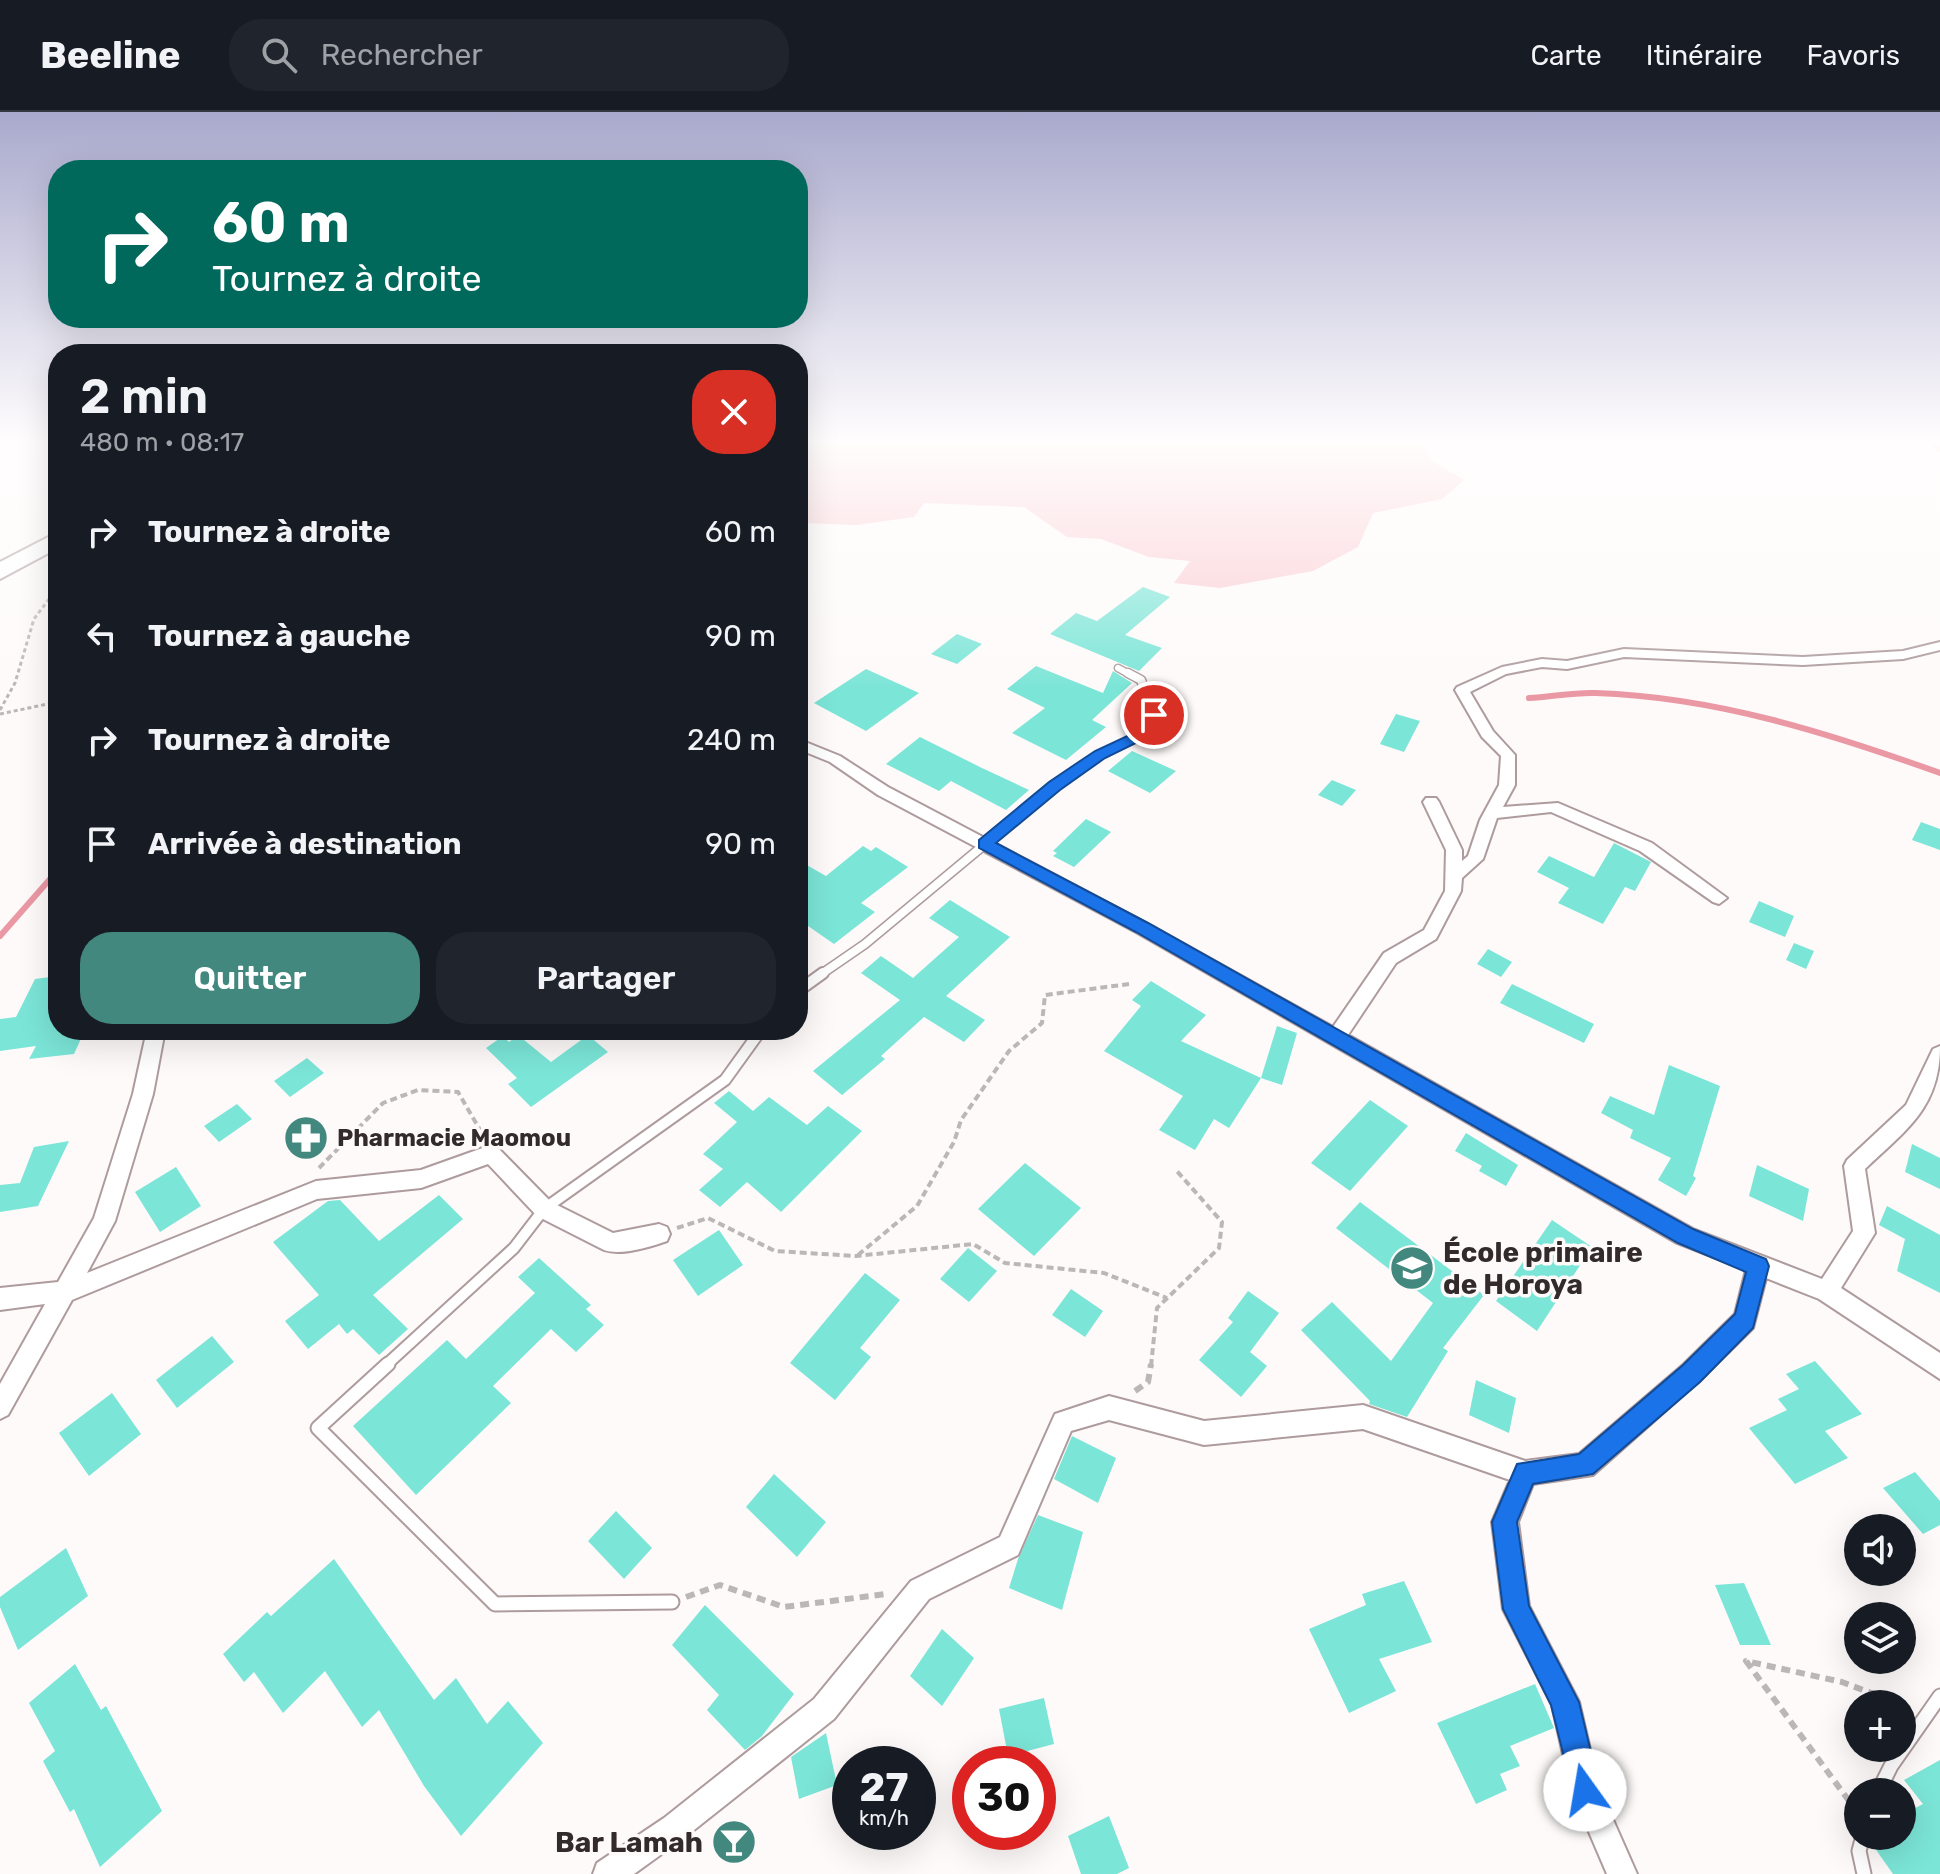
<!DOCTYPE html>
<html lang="fr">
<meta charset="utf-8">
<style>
body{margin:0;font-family:Rubik,sans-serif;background:#20242c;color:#f1f3f6;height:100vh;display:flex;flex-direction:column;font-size:30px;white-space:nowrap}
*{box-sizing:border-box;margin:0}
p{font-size:26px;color:#9ea1a6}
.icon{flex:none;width:44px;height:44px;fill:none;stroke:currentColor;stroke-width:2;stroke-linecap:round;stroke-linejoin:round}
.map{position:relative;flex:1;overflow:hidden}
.panel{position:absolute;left:48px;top:232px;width:760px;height:696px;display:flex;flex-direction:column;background:#171b24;border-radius:32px;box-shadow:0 8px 32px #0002}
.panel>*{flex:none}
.top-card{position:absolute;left:48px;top:48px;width:760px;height:168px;border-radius:32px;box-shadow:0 8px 32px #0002;background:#00695c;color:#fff;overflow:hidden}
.buttons{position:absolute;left:1844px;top:1402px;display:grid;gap:16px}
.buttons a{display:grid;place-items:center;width:72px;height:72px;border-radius:50%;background:#171b24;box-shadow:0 8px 32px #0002;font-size:40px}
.speed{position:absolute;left:832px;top:1634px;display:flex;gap:16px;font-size:40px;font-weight:700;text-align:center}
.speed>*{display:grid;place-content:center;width:104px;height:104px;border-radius:50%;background:#171b24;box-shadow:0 8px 32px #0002;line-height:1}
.speed small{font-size:20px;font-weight:400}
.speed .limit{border:12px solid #d22;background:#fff;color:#111}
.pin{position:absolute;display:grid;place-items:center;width:68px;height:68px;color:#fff;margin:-34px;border:4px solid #fff;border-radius:50%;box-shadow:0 2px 8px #0007}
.me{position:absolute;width:88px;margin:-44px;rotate:347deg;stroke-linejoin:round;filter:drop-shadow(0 0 6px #0008)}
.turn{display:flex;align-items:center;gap:28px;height:168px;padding:0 32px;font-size:36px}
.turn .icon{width:104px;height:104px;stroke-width:2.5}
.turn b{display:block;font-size:56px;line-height:68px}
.round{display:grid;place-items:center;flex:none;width:84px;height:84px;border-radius:32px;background:#20242c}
.head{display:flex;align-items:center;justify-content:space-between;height:136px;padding:0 32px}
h1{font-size:48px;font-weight:600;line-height:60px}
.action{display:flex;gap:16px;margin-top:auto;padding:16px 32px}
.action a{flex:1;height:92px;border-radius:32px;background:#42887e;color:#fff;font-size:32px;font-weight:600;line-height:92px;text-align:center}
.action a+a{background:#20242c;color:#f1f3f6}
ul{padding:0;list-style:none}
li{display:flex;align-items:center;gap:24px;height:104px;padding:0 32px}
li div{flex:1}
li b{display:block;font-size:30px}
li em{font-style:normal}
header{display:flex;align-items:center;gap:48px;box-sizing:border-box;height:112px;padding:0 40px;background:#171b24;border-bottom:2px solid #363941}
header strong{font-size:38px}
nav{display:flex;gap:44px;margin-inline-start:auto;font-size:28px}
.search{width:560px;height:72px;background:#20242c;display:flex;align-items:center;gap:20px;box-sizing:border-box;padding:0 28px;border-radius:32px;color:#9ea1a6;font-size:30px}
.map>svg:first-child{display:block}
.green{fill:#faccd2}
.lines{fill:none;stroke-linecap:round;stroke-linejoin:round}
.stream-far1{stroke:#eb98a5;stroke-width:5}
.stream{stroke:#eb98a5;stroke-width:6}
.building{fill:#7be5d7}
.lane-far3-casing{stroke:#ae9b9d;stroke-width:9}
.lane-far2-casing{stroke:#ae9b9d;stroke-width:11}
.lane-far1-casing{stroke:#ae9b9d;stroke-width:14}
.lane-casing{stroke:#ae9b9d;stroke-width:17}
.street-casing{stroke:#ae9b9d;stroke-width:4}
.highway-casing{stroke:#ae9b9d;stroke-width:4}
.path-far2{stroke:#bcb7b7;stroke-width:3;stroke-dasharray:4 3;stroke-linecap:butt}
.path-far1{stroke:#bcb7b7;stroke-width:4;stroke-dasharray:7 4;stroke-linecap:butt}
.path{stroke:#bcb7b7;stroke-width:6;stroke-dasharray:9 6;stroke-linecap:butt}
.lane-far3{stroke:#fff;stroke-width:6}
.lane-far2{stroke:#fff;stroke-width:8}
.lane-far1{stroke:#fff;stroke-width:10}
.lane{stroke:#fff;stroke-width:13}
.street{fill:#fff;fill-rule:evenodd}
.highway{fill:#fff;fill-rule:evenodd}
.route{fill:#1a73e8;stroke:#114b97;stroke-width:2}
.labels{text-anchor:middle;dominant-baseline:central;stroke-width:7;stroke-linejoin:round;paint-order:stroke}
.poi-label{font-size:24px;font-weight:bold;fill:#322a2b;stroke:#fefafa;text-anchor:start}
.near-poi-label{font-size:28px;font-weight:bold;fill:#322a2b;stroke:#fefafa;text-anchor:start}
</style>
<header>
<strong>Beeline</strong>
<div class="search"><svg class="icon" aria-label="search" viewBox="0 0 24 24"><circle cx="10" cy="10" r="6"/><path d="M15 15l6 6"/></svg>Rechercher</div>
<nav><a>Carte</a><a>Itinéraire</a><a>Favoris</a></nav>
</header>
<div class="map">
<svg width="1940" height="1762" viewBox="0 0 1940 1762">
<rect width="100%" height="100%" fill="#fefafa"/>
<path class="green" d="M798 331H1426L1430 348 1464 368 1442 387 1373 401 1358 435 1313 459 1220 476 1174 471 1190 449 1149 445 1101 427 1067 425 1024 395 924 391 914 405 856 413 805 411 798 403V382L802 375 798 366Z"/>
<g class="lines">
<path class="stream-far1" d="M1933 331 1940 337"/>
<g class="stream">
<path d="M1529 586C1551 585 1574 580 1596 581 1715 585 1829 621 1940 661"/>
<path d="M0 824 58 758"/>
</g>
</g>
<g class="building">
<path d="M1143 475 1170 485 1125 523 1162 536 1139 559 1050 522 1076 501 1097 509Z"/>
<path d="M957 522 982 532 957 552 931 542Z"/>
<path d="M1036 554 1103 581 1113 559 1132 571 1092 608 1106 615 1066 648 1012 621 1045 596 1007 577Z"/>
<path d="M866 557 919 581 866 619 814 591Z"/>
<path d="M1396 602 1420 609 1404 640 1380 632Z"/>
<path d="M920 625 982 656 1029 678 1006 698 951 669 939 679 886 652Z"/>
<path d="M1132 639 1176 659 1150 681 1108 659Z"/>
<path d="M1332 668 1356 678 1342 694 1318 683Z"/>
<path d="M1086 707 1111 720 1074 755 1053 744 1057 741 1053 739Z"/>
<path d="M1921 710 1940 717V738L1912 728Z"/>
<path d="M1614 731 1651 750 1635 779 1625 775 1603 812 1558 791 1569 776 1537 760 1549 744 1594 765Z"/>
<path d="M863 734 871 739 876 735 908 755 861 791 875 800 834 832 798 807V748L826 764Z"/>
<path d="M950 788 1010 825 946 884 985 908 964 930 924 905 881 944 885 947 842 983 813 959 900 888 861 861 881 844 913 866 959 825 929 806Z"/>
<path d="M1759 789 1794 804 1785 825 1749 810Z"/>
<path d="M1794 831 1814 839 1806 857 1786 848Z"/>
<path d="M1488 837 1512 850 1501 865 1477 852Z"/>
<path d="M58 864V918H85L74 942 29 947 36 934 0 939V907L16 905 35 867Z"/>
<path d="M1151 869 1206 903 1181 929 1261 966 1229 1016 1214 1007 1195 1038 1159 1018 1183 984 1104 939 1141 894 1132 888Z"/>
<path d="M1512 872 1594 912 1584 931 1500 891Z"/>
<path d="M1277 914 1297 921 1282 973 1261 966Z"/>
<path d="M518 923 551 950 588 923 608 940 531 995 508 972 517 966 486 936 503 924 509 930Z"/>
<path d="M307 946 324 961 290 985 274 969Z"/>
<path d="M1669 953 1720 974 1693 1064 1696 1066 1686 1084 1658 1068 1671 1046 1630 1026 1633 1018 1601 1001 1610 984 1654 1003Z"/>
<path d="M729 979 753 999 769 985 807 1013 828 994 862 1019 781 1100 747 1070 720 1095 699 1078 723 1057 703 1042 737 1010 714 991Z"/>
<path d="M1370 988 1408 1014 1350 1079 1311 1051Z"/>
<path d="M237 992 252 1007 219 1030 204 1014Z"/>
<path d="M1466 1021 1518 1053 1506 1074 1479 1059 1482 1054 1455 1039Z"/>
<path d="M69 1029 38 1094 0 1100V1073L20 1071 34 1035Z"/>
<path d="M1912 1032 1940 1046V1077L1905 1060Z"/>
<path d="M1025 1051 1081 1096 1034 1144 978 1097Z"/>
<path d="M1757 1053 1809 1077 1803 1109 1749 1084Z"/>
<path d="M176 1055 201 1094 160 1120 135 1080Z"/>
<path d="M439 1083 463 1107 373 1183 408 1217 379 1243 353 1217 347 1222 339 1212 308 1237 285 1209 319 1183 273 1130 328 1089 340 1088 379 1129Z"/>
<path d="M1360 1090 1484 1183 1443 1236 1448 1239 1407 1305 1369 1292 1370 1289 1301 1218 1332 1190 1391 1249 1433 1191 1336 1116Z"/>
<path d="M1887 1094 1940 1123V1181L1897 1159 1905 1127 1879 1113Z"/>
<path d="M1552 1108 1592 1135 1537 1219 1496 1189Z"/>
<path d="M719 1118 743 1153 698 1184 673 1148Z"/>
<path d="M968 1136 997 1159 969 1190 940 1167Z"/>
<path d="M539 1146 591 1193 586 1197 604 1213 576 1240 551 1217 493 1274 511 1291 416 1383 353 1314 447 1228 466 1247 535 1181 518 1165Z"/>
<path d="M865 1161 900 1188 860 1236 871 1245 835 1288 790 1251Z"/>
<path d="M1071 1177 1103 1199 1085 1225 1052 1203Z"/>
<path d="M1248 1179 1279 1201 1250 1240 1267 1254 1241 1285 1199 1248 1233 1210 1228 1206Z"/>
<path d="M212 1224 234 1250 177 1296 156 1268Z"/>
<path d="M1815 1249 1862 1302 1825 1319 1848 1346 1795 1372 1749 1316 1787 1298 1778 1287 1799 1277 1786 1262Z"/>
<path d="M1476 1268 1516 1286 1509 1321 1469 1303Z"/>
<path d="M112 1281 141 1322 89 1364 59 1321Z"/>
<path d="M1072 1324 1116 1346 1098 1391 1054 1367Z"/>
<path d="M1915 1360 1940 1389V1413L1923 1422 1883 1376Z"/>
<path d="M774 1362 826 1410 797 1445 746 1395Z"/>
<path d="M616 1399 652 1436 624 1467 588 1429Z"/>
<path d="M1038 1403 1083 1420 1062 1498 1009 1476 1018 1447Z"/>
<path d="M66 1436 88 1484 18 1538 0 1495V1485Z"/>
<path d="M334 1447 434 1588 456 1566 487 1612 508 1589 543 1631 461 1724 424 1674 379 1598 362 1615 325 1559 283 1601 254 1560 244 1570 223 1542 267 1500 271 1504Z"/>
<path d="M1404 1469 1432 1530 1379 1547 1396 1579 1349 1601 1309 1517 1366 1493 1362 1482Z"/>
<path d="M1744 1471 1771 1533H1740L1715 1473Z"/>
<path d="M705 1493 794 1582 762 1624 745 1638 707 1598 719 1583 672 1533Z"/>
<path d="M942 1517 974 1546 942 1594 910 1564Z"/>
<path d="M75 1552 101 1598 106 1594 162 1699 100 1755 74 1697 70 1700 43 1649 55 1639 29 1591Z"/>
<path d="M1535 1572 1554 1616 1510 1634 1520 1654 1500 1662 1507 1678 1476 1692 1437 1611Z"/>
<path d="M1044 1586 1054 1632 1008 1644 999 1597Z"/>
<path d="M826 1621 837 1673 799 1687 791 1645Z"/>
<path d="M1940 1648V1762H1893L1872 1732 1887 1724H1902V1703L1923 1692 1904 1668Z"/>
<path d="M1109 1704 1129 1756 1117 1762H1081L1068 1724Z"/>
</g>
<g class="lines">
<g class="lane-far3-casing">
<path id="lane-far3" d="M1118 556 1131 563"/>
</g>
<g class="lane-far2-casing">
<path id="lane-far2" d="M820 863 865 832 1055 674 1100 643 1139 624 1154 603 1141 568 1128 561"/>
</g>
<g class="lane-far1-casing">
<g id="lane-far1">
<path d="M798 879 823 861"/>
<path d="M385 1254 514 1136 544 1097 725 968 761 918"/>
</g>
</g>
<g class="lane-casing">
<g id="lane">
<path d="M388 1252 318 1316 495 1492 672 1490"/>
<path d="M1878 1680 1891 1654 1940 1584"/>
<path d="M1863 1724 1859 1739 1864 1762"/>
</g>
</g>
<g class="street-casing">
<g id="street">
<path d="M1940 530V538L1903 547 1803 553 1624 545 1567 557 1542 555 1506 562 1470 580 1493 619 1515 643V673L1503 695 1558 691 1652 731 1727 786 1719 792 1713 790 1640 739 1551 700 1497 706 1483 747 1462 766 1461 779 1436 827 1396 851 1348 923 1693 1117 1822 1167 1853 1119 1844 1054 1847 1048 1906 993 1933 937 1940 934C1940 996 1906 1018 1865 1057L1875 1121 1841 1176 1940 1241V1267L1819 1187 1766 1166 1753 1216 1699 1269 1593 1363 1533 1372 1518 1410 1529 1494 1579 1590 1599 1676 1637 1762H1607L1571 1678 1552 1593 1503 1497 1492 1410 1510 1368 1363 1317 1204 1333 1109 1308 1071 1319 1018 1443 929 1487 834 1607 684 1726 634 1762H593L597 1751 664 1706 814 1587 911 1469 1000 1425 1055 1302 1109 1284 1204 1309 1363 1293 1525 1349 1579 1342 1683 1253 1735 1202 1746 1158 1677 1131 1136 820 878 683 830 650 798 637V627L840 644 888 675 1148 812 1333 915 1384 841 1424 818 1445 779 1446 738 1423 690 1426 686H1436L1439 690 1462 738V749L1468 744 1480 708 1499 673 1501 644 1482 625 1455 578 1457 575 1502 555 1542 547 1567 549 1624 537 1803 545 1903 539Z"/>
<path d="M147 918H165L153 982 115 1109 87 1161 316 1069 421 1058 491 1033 498 1036 551 1090 613 1121 659 1112 667 1115 670 1122 667 1129C650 1135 620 1144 604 1138L537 1104 488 1052 421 1076 317 1087 72 1188 8 1303 0 1307V1272L45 1192 0 1198V1176L58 1170 94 1106 133 982Z"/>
</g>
</g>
<g class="highway-casing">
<path id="highway" d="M58 420V436L0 467V450Z"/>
</g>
<g class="path-far2">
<path d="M0 598 15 571 34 507 58 475"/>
<path d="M0 602 57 590"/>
</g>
<g class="path-far1">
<path d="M319 1056 383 991 418 978 458 980 483 1023"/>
<path d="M677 1116 708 1106 775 1139 856 1144 973 1132 1005 1151 1104 1161 1167 1186"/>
<path d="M858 1143 917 1094 954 1030 961 1008 1009 939 1042 911 1045 883 1129 872"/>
<path d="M1151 1254 1157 1196 1219 1136 1222 1110 1175 1057"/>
</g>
<g class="path">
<path d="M1135 1279 1148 1270 1151 1252"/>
<path d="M686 1485 720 1473 784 1495 886 1482"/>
<path d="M1858 1701 1746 1549 1842 1570 1900 1592"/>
</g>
<use href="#lane-far3" class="lane-far3"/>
<use href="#lane-far2" class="lane-far2"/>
<use href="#lane-far1" class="lane-far1"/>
<use href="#lane" class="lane"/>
<use href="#street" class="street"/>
<use href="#highway" class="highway"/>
</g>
<linearGradient id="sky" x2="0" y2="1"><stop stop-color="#a9a9cd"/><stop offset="0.57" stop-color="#fffdfd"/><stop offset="1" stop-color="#fffdfd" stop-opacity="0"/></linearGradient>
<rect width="1940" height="578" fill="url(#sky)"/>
<path class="route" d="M1149 600 1161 603 1144 627 1105 646 1060 678 996 731 1148 811 1693 1117 1766 1147 1769 1154 1753 1216 1700 1270 1593 1362 1533 1372 1517 1410 1529 1494 1579 1590 1600 1678 1595 1689 1585 1693 1575 1689 1551 1593 1503 1497 1492 1410 1517 1352 1579 1342 1683 1253 1735 1202 1746 1160 1678 1131 1136 820 979 736V728L1049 670 1095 639 1134 621Z"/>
<defs>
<g id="pharmacy-disc" transform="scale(2.3)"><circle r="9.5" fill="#42887e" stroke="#fefafa"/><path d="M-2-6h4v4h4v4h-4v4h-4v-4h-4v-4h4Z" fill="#fff"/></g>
<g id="school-disc" transform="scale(2.3)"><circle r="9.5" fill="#42887e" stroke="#fefafa"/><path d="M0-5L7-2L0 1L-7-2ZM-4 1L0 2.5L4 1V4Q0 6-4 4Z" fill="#fff"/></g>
<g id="bar-disc" transform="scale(2.3)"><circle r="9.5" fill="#42887e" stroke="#fefafa"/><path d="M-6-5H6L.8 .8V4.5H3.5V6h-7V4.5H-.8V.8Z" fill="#fff"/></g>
</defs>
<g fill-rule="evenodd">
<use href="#pharmacy-disc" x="306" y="1026"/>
<use href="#school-disc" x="1412" y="1156"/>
<use href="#bar-disc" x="734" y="1730"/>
</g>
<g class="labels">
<g class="poi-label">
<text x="337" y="1026">Pharmacie Maomou</text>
</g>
<g class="near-poi-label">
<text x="1443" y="1140">École primaire<tspan x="1443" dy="32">de Horoya</tspan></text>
<text x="703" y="1730" text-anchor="end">Bar Lamah</text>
</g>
</g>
</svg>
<div class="buttons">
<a><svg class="icon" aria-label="sound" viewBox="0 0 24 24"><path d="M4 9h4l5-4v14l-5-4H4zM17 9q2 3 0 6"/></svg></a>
<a><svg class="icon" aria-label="layers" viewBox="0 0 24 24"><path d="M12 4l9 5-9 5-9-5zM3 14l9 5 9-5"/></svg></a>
<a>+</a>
<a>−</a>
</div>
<div class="speed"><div>27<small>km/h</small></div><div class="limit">30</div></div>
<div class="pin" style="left:1154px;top:603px;background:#d93025"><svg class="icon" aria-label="arrive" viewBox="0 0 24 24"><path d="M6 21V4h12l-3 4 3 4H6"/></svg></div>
<svg class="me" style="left:1585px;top:1678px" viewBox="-20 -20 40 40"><circle r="19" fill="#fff"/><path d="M0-13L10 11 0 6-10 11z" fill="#1a73e8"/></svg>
<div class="top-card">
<div class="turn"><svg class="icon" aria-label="right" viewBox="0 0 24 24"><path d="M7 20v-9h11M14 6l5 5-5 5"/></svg><div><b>60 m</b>Tournez à droite</div></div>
</div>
<section class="panel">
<div class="head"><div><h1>2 min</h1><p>480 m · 08:17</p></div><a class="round" style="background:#d93025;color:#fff"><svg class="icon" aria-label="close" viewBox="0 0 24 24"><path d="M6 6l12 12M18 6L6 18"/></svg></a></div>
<ul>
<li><svg class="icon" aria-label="right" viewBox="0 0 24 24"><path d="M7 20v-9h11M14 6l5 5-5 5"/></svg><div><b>Tournez à droite</b></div><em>60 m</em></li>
<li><svg class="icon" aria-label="left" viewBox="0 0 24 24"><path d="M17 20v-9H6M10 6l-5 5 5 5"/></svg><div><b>Tournez à gauche</b></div><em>90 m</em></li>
<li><svg class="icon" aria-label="right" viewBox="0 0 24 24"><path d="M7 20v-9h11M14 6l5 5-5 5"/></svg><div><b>Tournez à droite</b></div><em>240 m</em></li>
<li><svg class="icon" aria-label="arrive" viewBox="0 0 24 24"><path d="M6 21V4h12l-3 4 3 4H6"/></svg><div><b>Arrivée à destination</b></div><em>90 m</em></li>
</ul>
<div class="action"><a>Quitter</a><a>Partager</a></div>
</section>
</div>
